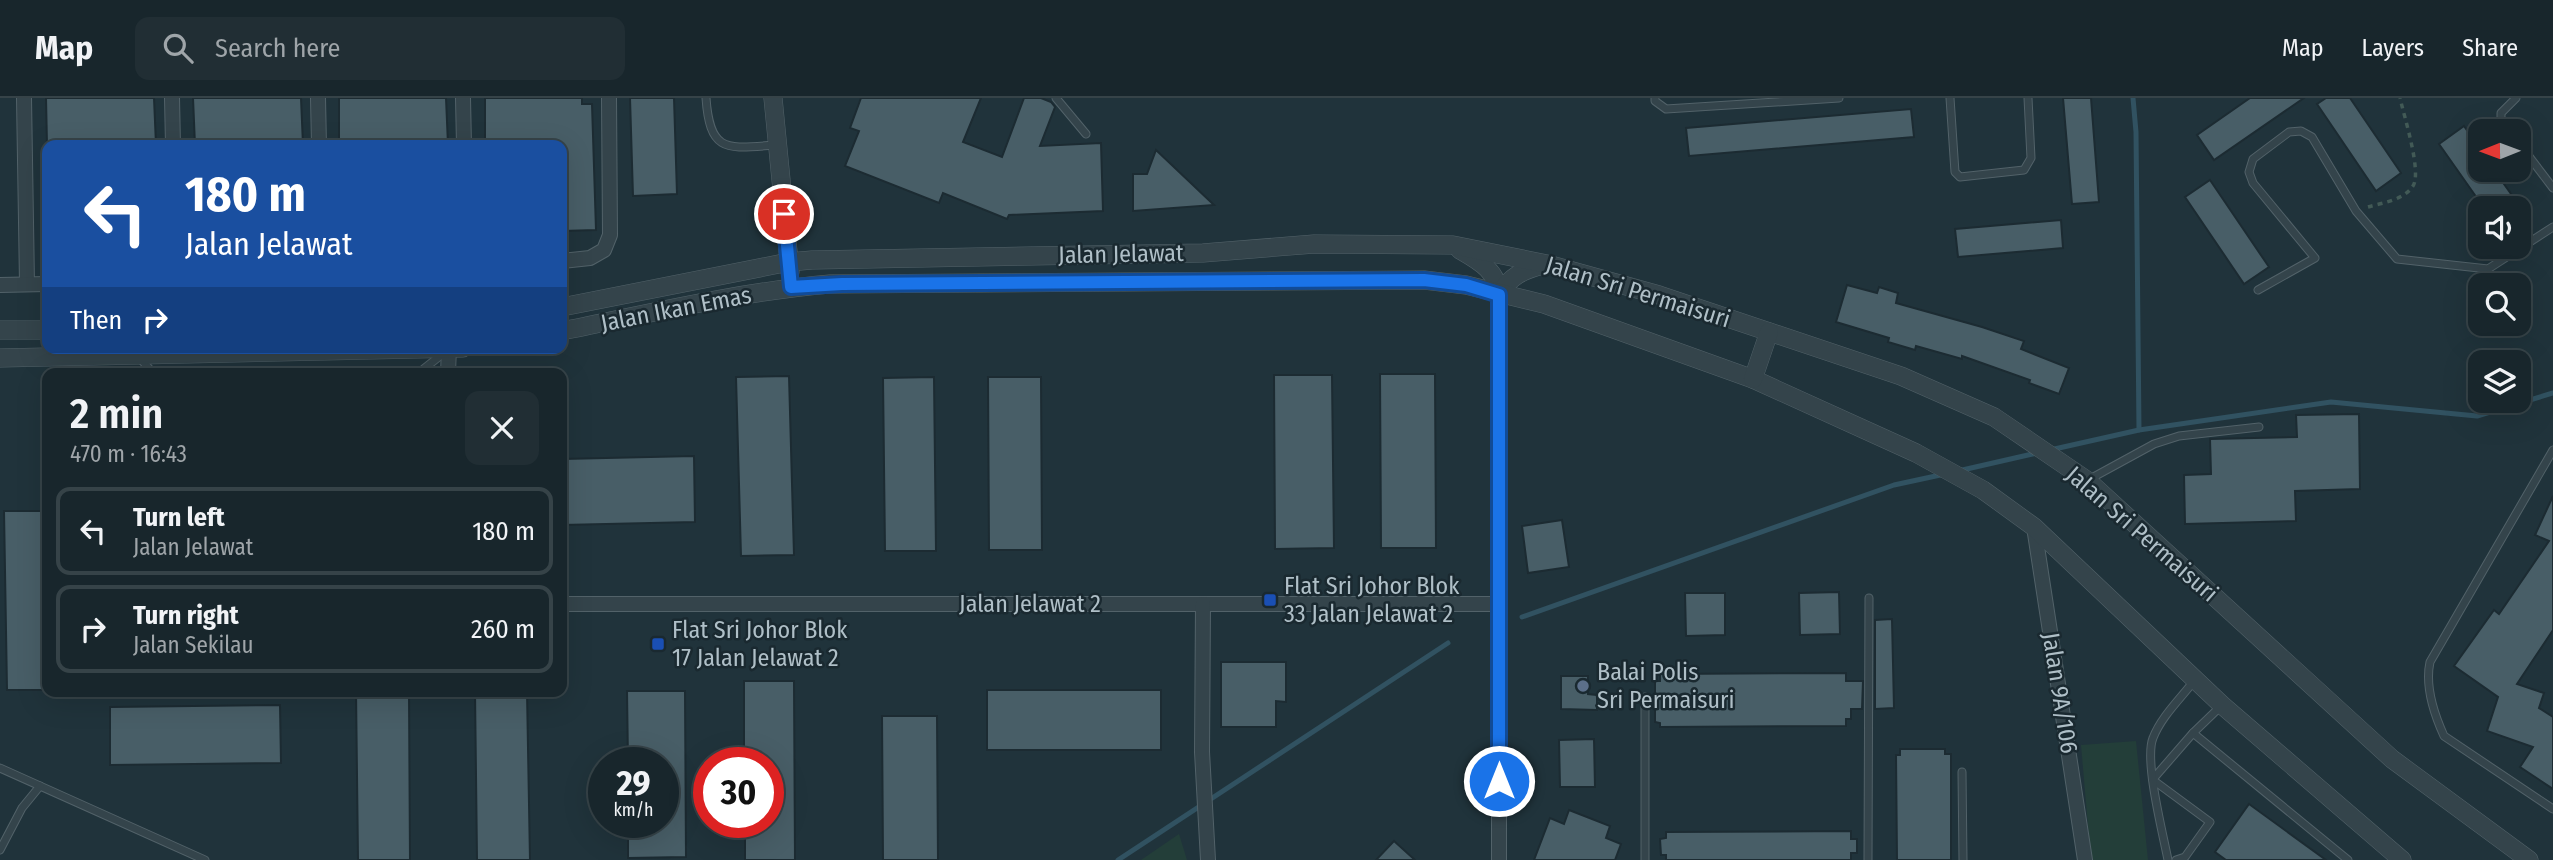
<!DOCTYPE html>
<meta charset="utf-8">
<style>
body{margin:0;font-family:"Fira Sans Condensed",sans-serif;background:#212e34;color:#f1f3f6;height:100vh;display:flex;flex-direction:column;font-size:26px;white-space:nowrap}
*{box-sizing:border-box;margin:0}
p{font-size:23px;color:#9fa5a9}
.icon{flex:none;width:38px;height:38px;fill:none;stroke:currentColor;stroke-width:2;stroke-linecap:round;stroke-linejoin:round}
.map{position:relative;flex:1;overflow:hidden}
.details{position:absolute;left:42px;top:270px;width:525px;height:329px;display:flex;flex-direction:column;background:#18262c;border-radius:14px;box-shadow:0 7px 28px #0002,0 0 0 2px #364348}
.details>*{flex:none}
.top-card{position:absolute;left:42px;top:42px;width:525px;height:214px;border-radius:14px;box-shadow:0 7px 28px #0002,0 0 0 2px #364348;background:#1a4fa0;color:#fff;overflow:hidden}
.needle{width:46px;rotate:269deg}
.controls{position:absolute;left:2468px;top:21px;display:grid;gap:14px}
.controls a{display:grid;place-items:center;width:63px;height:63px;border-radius:14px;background:#18262c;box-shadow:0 7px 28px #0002,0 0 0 2px #364348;font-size:35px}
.speed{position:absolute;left:588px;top:649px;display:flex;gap:14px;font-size:35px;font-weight:700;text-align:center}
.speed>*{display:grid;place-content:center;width:91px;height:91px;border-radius:50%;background:#18262c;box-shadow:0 7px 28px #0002,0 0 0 2px #364348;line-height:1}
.speed small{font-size:18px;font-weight:400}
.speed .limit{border:10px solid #d22;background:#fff;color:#111}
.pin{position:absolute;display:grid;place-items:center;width:60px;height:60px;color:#fff;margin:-30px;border:4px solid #fff;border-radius:50%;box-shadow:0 2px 7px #0007}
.me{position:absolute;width:77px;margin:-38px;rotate:0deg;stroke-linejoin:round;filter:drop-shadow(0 0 5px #0008)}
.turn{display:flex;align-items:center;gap:24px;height:147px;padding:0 28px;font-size:32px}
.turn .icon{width:91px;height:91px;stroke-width:2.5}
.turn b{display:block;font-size:49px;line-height:60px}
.then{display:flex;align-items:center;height:66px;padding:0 28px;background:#0003;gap:14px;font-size:26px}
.round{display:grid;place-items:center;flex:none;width:74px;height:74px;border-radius:14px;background:#212e34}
.summary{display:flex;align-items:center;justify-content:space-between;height:119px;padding:0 28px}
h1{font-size:42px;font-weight:600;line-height:52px}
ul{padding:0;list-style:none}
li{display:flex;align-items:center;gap:21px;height:88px;margin:0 14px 10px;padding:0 14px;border:4px solid #364348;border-radius:14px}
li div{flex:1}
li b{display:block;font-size:26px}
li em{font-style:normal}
header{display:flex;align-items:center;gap:42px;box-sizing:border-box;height:98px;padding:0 35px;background:#18262c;border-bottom:2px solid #364348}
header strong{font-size:33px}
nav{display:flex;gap:38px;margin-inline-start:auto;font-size:24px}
.search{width:490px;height:63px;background:#212e34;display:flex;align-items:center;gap:18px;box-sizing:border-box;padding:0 24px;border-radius:14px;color:#9fa5a9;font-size:26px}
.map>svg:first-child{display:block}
.green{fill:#233e39}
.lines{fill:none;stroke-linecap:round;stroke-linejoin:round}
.stream{stroke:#315261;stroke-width:5}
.building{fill:#485e67;stroke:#1c2b32;stroke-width:2}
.service-casing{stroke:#526269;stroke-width:9}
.minor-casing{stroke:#526269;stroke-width:16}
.tertiary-casing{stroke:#526269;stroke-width:19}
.path{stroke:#425a56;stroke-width:3.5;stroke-dasharray:5 5;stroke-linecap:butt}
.service{stroke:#34444b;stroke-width:7}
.minor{stroke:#34444b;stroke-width:14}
.tertiary{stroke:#34444b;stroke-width:18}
.route-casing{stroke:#114b97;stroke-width:18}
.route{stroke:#1a73e8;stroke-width:12}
.transit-dot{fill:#1a4fb4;stroke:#1a2930;stroke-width:2.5}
.service-dot{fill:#5c6f8a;stroke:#1a2930;stroke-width:2.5}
.labels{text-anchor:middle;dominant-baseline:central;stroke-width:5;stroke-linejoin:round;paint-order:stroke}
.street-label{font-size:24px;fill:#afbfc7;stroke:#1a2930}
.poi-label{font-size:24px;fill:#afbfc7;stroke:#1a2930;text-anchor:start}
</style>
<header>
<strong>Map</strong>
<div class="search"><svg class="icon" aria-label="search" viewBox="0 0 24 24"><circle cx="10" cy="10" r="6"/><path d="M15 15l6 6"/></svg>Search here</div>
<nav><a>Map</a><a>Layers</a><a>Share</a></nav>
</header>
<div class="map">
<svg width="2553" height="762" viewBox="0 0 2553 762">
<rect width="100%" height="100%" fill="#20333b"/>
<g class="green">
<path d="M2136 643 2148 762H2091L2081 647Z"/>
<path d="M1179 736 1187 762H1141Z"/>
</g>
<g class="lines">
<g class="stream">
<path d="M2133 0 2136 34 2139 332"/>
<path d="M2050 352 2139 332 2331 304 2477 318 2553 295"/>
<path d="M1958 373 2037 355"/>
<path d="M1522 519 1894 387 1945 376"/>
<path d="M1118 762 1448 545"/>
</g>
</g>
<g class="building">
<path d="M46 0H154L156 47H47Z"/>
<path d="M193 0H301L303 47H195Z"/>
<path d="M339 0H446L448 47H339Z"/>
<path d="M485 0H582V6H592L596 132 562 133V47H485Z"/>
<path d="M630 0H674L677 96 633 98Z"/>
<path d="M861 0H981L963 44 1002 59 1024 0H1041L1051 4 1055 9 1040 48 1101 45 1103 113 1009 117 1007 121 943 95 939 105 845 68 859 33 850 30Z"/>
<path d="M2063 0H2091L2099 104 2072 106Z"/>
<path d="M2250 0H2304L2214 62 2197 37Z"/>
<path d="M2326 0H2350L2401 75 2376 93 2317 6Z"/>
<path d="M1911 11 1914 39 1689 58 1686 30Z"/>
<path d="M2464 28 2480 51V72H2494L2521 110H2484L2439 46Z"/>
<path d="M1156 52 1214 107 1133 113V76H1147Z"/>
<path d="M2210 82 2269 169 2244 186 2185 99Z"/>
<path d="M2061 122 2063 150 1958 159 1955 131Z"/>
<path d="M1847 187 1877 195 1879 189 1898 195 1896 205 1982 229 2024 243 2021 251 2069 270 2059 296 2029 285 2030 282 1962 258V261L1916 248 1915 252 1888 244 1889 240 1836 224Z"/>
<path d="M1380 276H1435L1436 450H1381Z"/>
<path d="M1274 277H1332L1334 450 1275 451Z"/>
<path d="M789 278 794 457 741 458 736 279Z"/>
<path d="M934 279 936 453H885L883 280Z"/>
<path d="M988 279H1041L1042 452H989Z"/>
<path d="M2359 316 2360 391 2295 393 2296 423 2185 426 2184 377 2211 376 2210 341 2297 339 2296 317Z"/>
<path d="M694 358 695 424 562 427V361Z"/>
<path d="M2553 398V532L2517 586 2544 595 2539 610 2553 619V691L2520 669 2533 649 2487 633 2498 599 2454 568 2494 512 2499 516 2549 443 2535 437Z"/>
<path d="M4 413H47V592H7Z"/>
<path d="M1562 422 1569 469 1528 475 1522 428Z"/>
<path d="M1839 494 1840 536 1800 537 1799 495Z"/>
<path d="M1685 495H1725V537L1686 538Z"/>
<path d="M1892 521 1894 610 1875 611V522Z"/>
<path d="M1221 564H1286V604L1276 603V629H1221Z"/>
<path d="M1846 575V583H1863L1862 611H1851V621H1846V628L1660 629V625L1655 624V583H1660V576Z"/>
<path d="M1561 578H1588V596L1597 597V612L1561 611Z"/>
<path d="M744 583H794L795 762H745V724H768V665H744Z"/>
<rect x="987" y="592" width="174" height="60"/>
<path d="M356 593H409L410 762H358Z"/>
<path d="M475 593H527L530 762H477Z"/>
<path d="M627 593H685L686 759 628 760V724H663V665H628Z"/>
<path d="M280 607 281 665 110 667V609Z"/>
<path d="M882 618H937L938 762H883Z"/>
<path d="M1594 641 1595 689H1560L1559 642Z"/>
<path d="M1900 651H1945V656H1951V762H1897L1896 657H1900Z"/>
<path d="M2249 706 2326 762H2226L2215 754Z"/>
<path d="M1569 712 1610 728 1606 740 1621 746 1615 762H1534L1550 720 1564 726Z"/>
<path d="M1851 733V741H1857V755H1851V762H1666V757H1661L1660 741 1666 740V734Z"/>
<path d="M1394 743 1415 762H1376Z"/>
</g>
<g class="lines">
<g class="service-casing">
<g id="service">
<path d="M706 0C710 57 728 50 777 47"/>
<path d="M1056 0 1086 36"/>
<path d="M1655 0V3L1666 11 1839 0"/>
<path d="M1950 0 1955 74 1960 79 2024 72 2031 60 2028 0"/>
<path d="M2510 33 2501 21V15L2516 0"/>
<path d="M2518 44 2553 90"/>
<path d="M2258 192 2315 160 2253 85 2249 74 2253 61 2289 34 2301 33 2312 39 2356 113 2397 161 2488 171 2553 129"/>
<path d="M139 259 153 275"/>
<path d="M340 275 421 273 445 254"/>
<path d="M2553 352 2430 564C2425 587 2434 616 2444 638L2553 711"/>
<path d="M2088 382 2154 346 2179 338 2259 329"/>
<path d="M1645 599V762"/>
<path d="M2193 635 2348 762"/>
<path d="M0 670 205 762"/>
<path d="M1962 674 1963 762"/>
<path d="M2153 681 2193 635 2221 608"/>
<path d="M2153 682 2210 724 2185 759 2176 762"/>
<path d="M0 752 22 710 40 688"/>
<path d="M1868 762 1869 500"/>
<path d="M2168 762C2163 736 2144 662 2153 640 2161 619 2180 601 2194 583"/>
</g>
</g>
<g class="minor-casing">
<g id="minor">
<path d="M24 0 27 186"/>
<path d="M172 0 173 47"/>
<path d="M318 0 319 47"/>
<path d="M463 0 464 47"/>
<path d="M562 163 590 160 604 152 610 137 609 0"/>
<path d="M0 187 47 186"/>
<path d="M1499 197V762"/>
<path d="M448 275 449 250"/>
<path d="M2034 429 2085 762"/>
<path d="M562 506H1499"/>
<path d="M1203 506 1202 654 1208 762"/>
</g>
</g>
<g class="tertiary-casing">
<g id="tertiary">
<path d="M773 0 790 174"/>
<path d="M1460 152C1479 163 1498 173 1499 197"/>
<path d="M1499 197C1510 178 1523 172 1543 167"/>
<path d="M562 209 789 164 812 162 1203 155 1314 146 1453 147 1547 166 1659 197 1901 278 1994 319 2088 383 2392 661 2529 762"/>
<path d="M0 232H47"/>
<path d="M562 233C651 215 739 194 830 186L1424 182 1466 187 1544 206 1753 281 1916 355 1983 392 2034 429 2222 607 2402 762"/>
<path d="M0 260 463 250"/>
<path d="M1753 281 1769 234"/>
</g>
</g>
<path class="path" d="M2368 109C2382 105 2404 102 2413 88 2422 74 2404 18 2400 0"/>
<use href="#service" class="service"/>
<use href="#minor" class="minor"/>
<use href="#tertiary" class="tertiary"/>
</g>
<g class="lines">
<g class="route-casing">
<path id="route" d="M784 116 791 189 842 186 1424 182 1466 187 1499 197V683"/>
</g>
<use href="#route" class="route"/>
</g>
<g class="transit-dot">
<rect x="1263" y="495" width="14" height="14" rx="3.5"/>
<rect x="651" y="539" width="14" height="14" rx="3.5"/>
</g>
<circle class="service-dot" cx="1583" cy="588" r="7"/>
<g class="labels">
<g class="street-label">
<text transform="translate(1121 156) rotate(-1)">Jalan Jelawat</text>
<text transform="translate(1638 194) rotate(17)">Jalan Sri Permaisuri</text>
<text transform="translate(676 211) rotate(-11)">Jalan Ikan Emas</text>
<text transform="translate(2142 436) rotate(41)">Jalan Sri Permaisuri</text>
<text x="1030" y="506">Jalan Jelawat 2</text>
<text transform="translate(2060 595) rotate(81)">Jalan 9A/106</text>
</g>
<g class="poi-label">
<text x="1284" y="488">Flat Sri Johor Blok<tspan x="1284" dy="28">33 Jalan Jelawat 2</tspan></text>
<text x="672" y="532">Flat Sri Johor Blok<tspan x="672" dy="28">17 Jalan Jelawat 2</tspan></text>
<text x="1597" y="574">Balai Polis<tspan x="1597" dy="28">Sri Permaisuri</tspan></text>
</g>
</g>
</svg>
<div class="controls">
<a><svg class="needle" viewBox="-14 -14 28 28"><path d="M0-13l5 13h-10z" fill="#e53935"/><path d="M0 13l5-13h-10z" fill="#9fa5a9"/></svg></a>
<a><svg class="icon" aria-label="sound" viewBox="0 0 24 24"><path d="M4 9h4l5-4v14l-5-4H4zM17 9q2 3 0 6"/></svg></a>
<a><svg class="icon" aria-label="search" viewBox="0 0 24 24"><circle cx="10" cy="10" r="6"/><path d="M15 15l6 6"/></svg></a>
<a><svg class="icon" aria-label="layers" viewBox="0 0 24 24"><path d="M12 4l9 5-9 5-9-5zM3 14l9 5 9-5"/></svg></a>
</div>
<div class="speed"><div>29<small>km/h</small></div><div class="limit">30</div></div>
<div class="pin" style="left:784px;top:116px;background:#d93025"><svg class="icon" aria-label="arrive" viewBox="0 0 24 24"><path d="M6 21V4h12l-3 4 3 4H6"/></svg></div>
<svg class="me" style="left:1499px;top:683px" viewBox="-20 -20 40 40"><circle r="17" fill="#1a73e8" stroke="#fff" stroke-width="3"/><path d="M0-11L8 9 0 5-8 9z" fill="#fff"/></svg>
<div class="top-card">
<div class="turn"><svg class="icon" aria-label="left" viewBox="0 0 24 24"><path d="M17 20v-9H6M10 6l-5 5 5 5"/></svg><div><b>180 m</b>Jalan Jelawat</div></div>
<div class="then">Then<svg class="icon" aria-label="right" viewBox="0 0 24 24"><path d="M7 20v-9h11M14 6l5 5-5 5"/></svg></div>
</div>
<section class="details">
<div class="summary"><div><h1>2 min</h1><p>470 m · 16:43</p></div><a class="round"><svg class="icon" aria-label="close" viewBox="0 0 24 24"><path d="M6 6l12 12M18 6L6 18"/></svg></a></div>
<ul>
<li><svg class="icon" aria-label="left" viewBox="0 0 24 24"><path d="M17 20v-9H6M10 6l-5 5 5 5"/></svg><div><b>Turn left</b><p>Jalan Jelawat</p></div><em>180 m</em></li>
<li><svg class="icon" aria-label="right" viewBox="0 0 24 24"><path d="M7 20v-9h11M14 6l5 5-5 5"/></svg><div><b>Turn right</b><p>Jalan Sekilau</p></div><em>260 m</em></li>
</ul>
</section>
</div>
